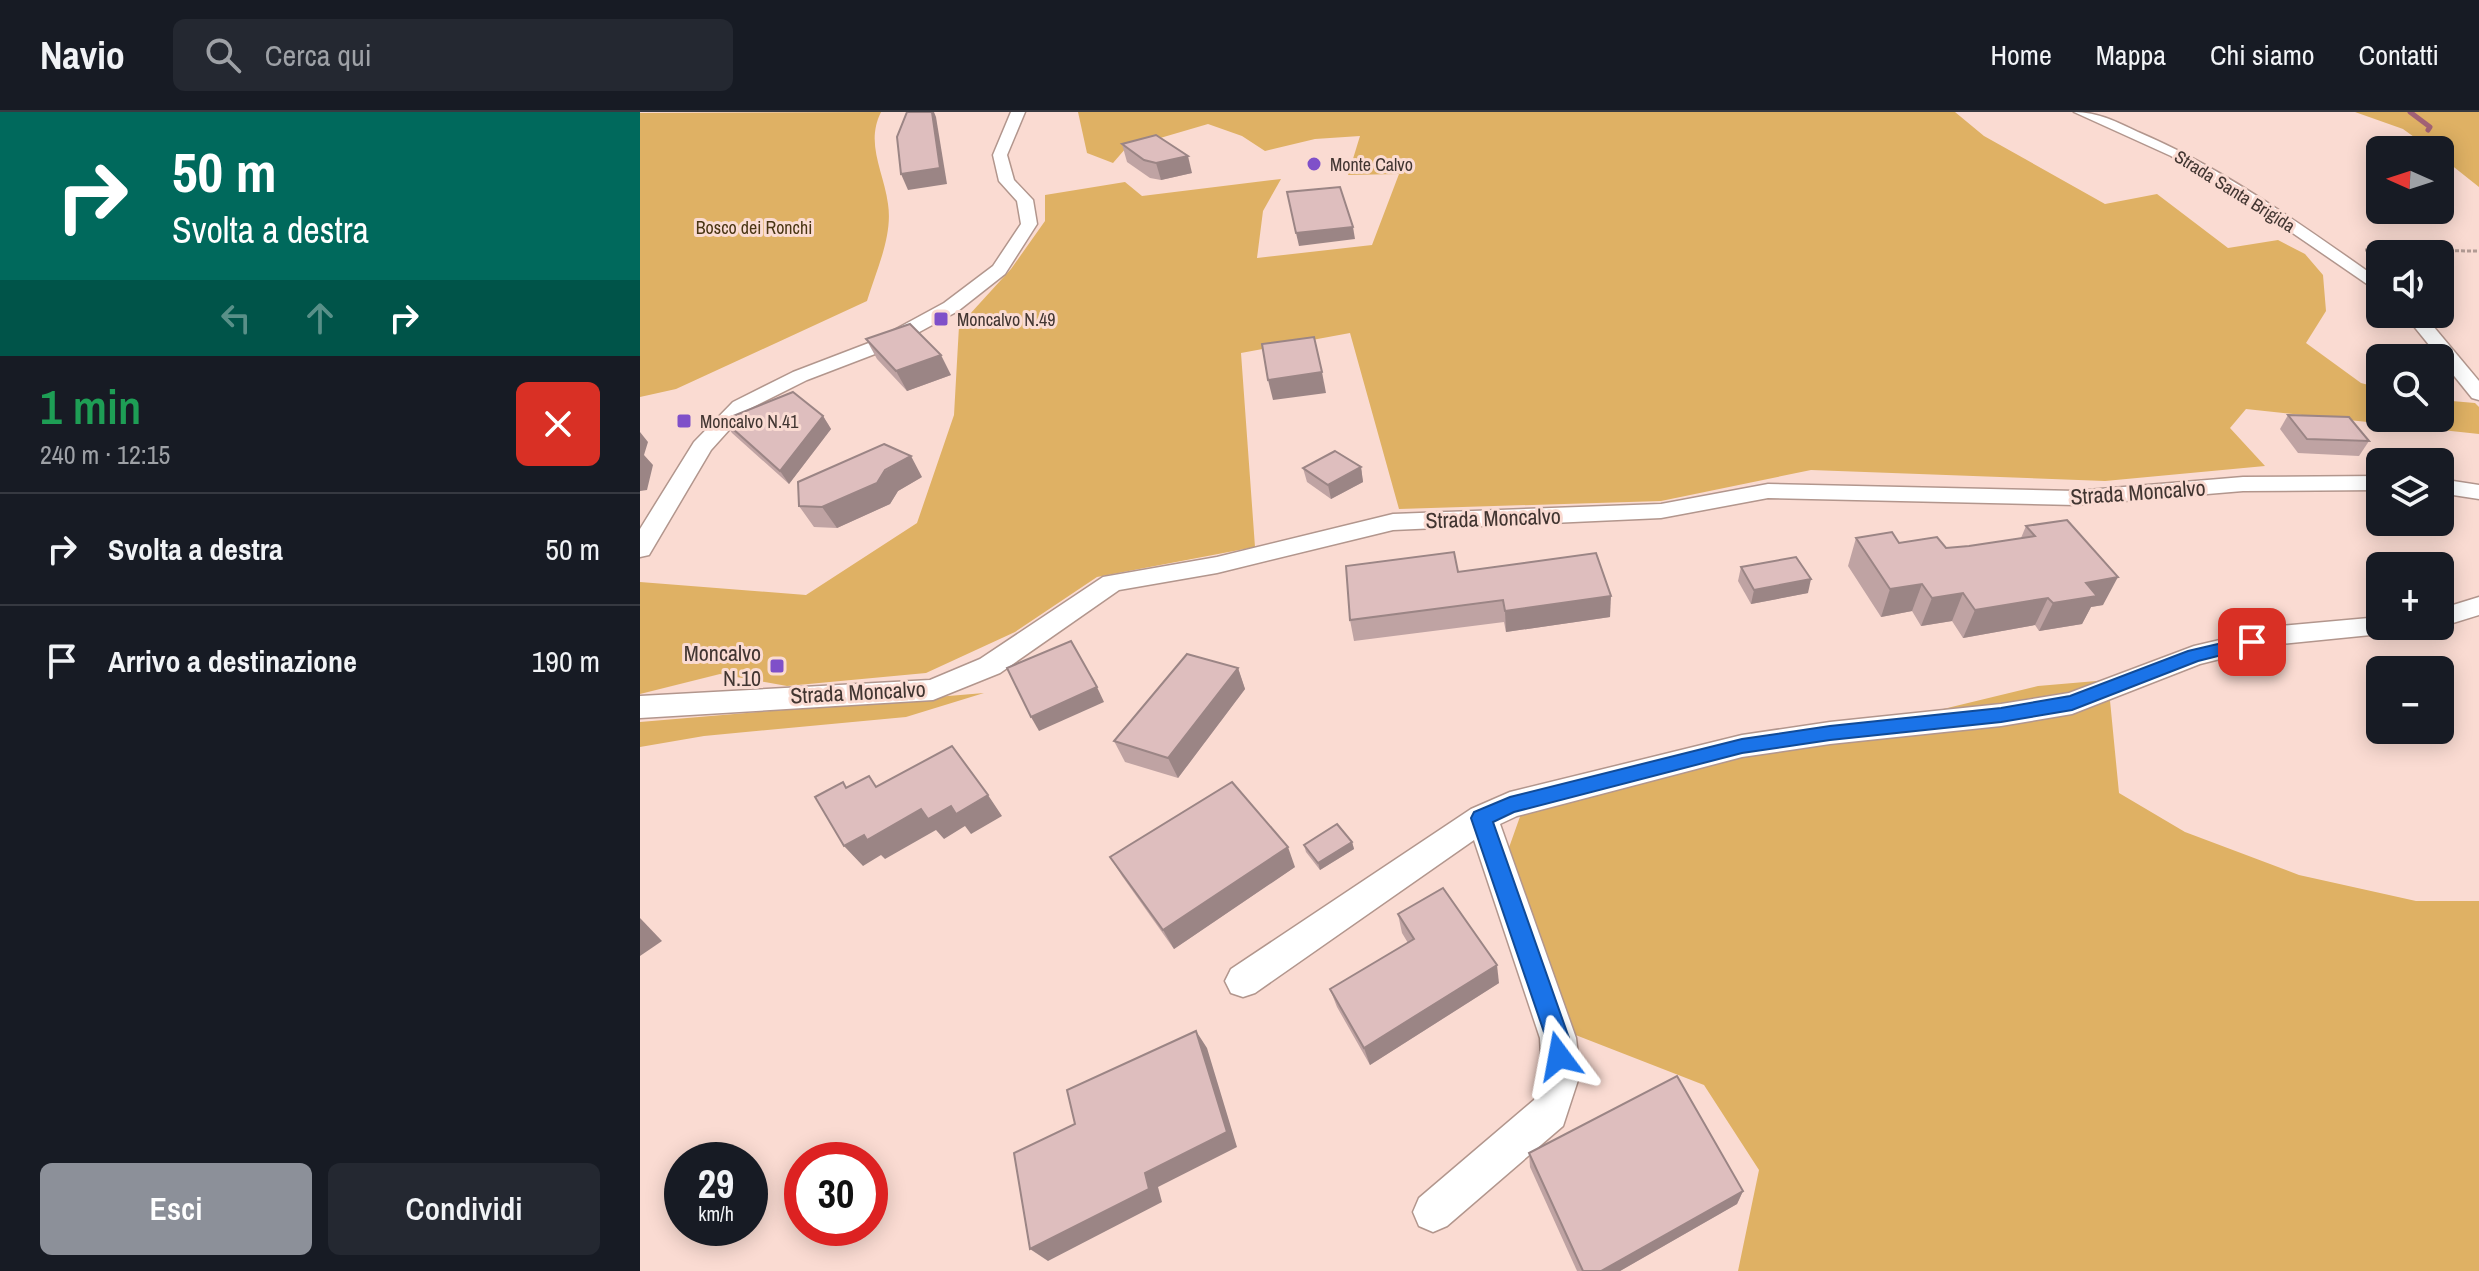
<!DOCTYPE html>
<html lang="it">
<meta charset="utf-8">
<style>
body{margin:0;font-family:"Archivo Narrow",sans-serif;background:#242831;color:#f1f3f6;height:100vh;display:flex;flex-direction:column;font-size:30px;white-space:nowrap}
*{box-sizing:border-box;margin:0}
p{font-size:26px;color:#9ea1a6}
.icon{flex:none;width:44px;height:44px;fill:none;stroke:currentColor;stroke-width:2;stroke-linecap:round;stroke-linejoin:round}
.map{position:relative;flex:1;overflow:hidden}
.sheet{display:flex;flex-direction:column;background:#171b24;width:640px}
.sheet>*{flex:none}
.top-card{background:#00695c;color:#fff;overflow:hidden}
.needle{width:52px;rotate:273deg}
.tools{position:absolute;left:1726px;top:24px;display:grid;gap:16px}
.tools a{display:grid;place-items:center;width:88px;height:88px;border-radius:12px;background:#171b24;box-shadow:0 4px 20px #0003;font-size:40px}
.speed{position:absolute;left:24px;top:1030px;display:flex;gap:16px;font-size:40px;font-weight:700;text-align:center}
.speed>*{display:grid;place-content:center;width:104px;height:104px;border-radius:50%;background:#171b24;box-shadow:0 4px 20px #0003;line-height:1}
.speed small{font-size:20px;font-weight:400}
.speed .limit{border:12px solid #d22;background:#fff;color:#111}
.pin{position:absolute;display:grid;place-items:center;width:68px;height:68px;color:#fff;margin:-34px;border-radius:16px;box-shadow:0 4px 12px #0006}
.me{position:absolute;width:88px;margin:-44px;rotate:347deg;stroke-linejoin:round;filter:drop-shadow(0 0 6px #0008)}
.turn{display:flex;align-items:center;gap:28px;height:168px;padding:0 40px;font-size:36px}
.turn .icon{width:104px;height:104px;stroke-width:2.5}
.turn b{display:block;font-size:56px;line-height:68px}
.lanes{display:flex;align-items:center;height:76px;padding:0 40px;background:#0003;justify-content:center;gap:40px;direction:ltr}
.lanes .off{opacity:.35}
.round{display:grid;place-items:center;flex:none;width:84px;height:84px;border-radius:12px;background:#242831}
.overview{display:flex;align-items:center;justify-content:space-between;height:136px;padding:0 40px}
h1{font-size:48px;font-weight:600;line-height:60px;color:#1e9e55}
.button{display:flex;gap:16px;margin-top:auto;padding:16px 40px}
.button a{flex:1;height:92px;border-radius:12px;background:#8c9099;color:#fff;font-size:32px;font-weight:600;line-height:92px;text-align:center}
.button a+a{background:#242831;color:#f1f3f6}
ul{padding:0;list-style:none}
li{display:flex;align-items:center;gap:24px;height:112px;padding:0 40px;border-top:2px solid #363941}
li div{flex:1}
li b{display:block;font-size:30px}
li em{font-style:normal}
header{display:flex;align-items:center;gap:48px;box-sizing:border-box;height:112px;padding:0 40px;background:#171b24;border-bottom:2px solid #363941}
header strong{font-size:38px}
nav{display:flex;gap:44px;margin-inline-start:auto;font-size:28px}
.search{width:560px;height:72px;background:#242831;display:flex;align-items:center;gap:20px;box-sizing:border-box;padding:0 28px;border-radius:12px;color:#9ea1a6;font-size:30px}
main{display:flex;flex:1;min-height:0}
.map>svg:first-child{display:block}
.green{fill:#dfb164}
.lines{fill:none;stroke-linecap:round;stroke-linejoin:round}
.stream{stroke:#a26276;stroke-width:5}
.minor-casing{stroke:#b2968d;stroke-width:3}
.path{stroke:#b29b94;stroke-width:3;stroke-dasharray:4 2;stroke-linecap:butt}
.minor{fill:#fff;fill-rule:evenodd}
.wall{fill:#bfa3a3}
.shaded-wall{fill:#9b8585}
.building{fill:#debebe;stroke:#9b8585;stroke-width:2}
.route{fill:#1a73e8;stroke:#114b97;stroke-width:2}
.poi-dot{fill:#7f50c9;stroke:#fadbd2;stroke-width:3}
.labels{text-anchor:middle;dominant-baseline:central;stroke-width:6;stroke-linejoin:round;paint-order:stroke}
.far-poi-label{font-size:18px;fill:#413531;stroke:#fadbd2;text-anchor:start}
.far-street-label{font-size:18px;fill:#413531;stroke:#fadbd2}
.far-park-label{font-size:18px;fill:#493513;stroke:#fadbd2}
.street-label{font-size:22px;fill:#413531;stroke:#fadbd2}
.poi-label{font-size:22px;fill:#413531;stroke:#fadbd2;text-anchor:end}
</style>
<header>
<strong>Navio</strong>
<div class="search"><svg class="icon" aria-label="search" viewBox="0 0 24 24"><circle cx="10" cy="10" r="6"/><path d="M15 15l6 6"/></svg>Cerca qui</div>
<nav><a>Home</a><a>Mappa</a><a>Chi siamo</a><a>Contatti</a></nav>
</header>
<main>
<section class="sheet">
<div class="top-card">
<div class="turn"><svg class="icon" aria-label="right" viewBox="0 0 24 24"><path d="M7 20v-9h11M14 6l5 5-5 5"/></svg><div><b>50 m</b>Svolta a destra</div></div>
<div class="lanes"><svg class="icon off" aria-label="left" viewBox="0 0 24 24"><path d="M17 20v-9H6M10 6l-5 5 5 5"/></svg><svg class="icon off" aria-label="ahead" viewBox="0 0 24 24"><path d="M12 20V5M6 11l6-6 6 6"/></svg><svg class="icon" aria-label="right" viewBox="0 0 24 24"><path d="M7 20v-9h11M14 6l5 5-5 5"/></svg></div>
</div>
<div class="overview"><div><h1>1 min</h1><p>240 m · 12:15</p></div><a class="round" style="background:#d93025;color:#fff"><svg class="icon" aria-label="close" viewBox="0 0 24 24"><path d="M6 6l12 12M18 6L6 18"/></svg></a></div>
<ul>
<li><svg class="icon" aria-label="right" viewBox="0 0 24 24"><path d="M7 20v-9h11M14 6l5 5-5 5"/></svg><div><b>Svolta a destra</b></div><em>50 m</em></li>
<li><svg class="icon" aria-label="arrive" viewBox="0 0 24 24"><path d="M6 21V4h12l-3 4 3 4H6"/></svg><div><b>Arrivo a destinazione</b></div><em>190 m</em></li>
</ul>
<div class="button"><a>Esci</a><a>Condividi</a></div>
</section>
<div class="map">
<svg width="1839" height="1159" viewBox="0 0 1839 1159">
<rect width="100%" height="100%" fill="#fadbd2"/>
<g class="green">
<path d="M241 0C225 32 244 60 248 92 253 124 236 159 227 189L36 277 0 285V1Z"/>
<path d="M438 0H1315L1344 24 1465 92 1517 82 1588 136 1638 128 1665 142 1683 163 1686 199 1666 231 1721 271 1740 276V306H1800V288L1835 291 1839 295V322L1606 297 1590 316 1625 354 1465 369 1171 358 1021 389 759 397 710 221 601 241 615 435 457 465 375 520 286 561 147 574 80 562 0 582V470L166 483 277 411 314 303 319 214 371 157 405 109V83L485 70 502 84 641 67 623 99 617 146 732 133 759 62 708 63 720 24 675 27 625 39 602 24 568 12 486 36 473 51 447 41Z"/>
<path d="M1715 0H1839V75L1800 44V38H1792L1763 17Z"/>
<path d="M1468 568 1479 681 1545 720 1659 763 1776 789H1839V1159H1098L1119 1058 1064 973 933 922 866 744 882 699 1398 574Z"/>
<path d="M344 581 266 605 64 624 0 635V610Z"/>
</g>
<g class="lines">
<path class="stream" d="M1770 0 1790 15 1788 18"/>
<g class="minor-casing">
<g id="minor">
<path d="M371 0H385L367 43 374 68 393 88 397 112 365 162 318 199 248 237 167 268 107 298 71 338 9 443 0 445V417L54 330 93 290 153 260 234 229 304 191 353 154 381 112 377 89 359 69 353 43Z"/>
<path d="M1434 0C1458 0 1477 10 1498 20 1585 57 1663 114 1740 168V181L1644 115 1531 44Z"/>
<path d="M1764 202H1783L1839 269V288L1832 286Z"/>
<path d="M1740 364V378L1603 379 1436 393 1128 386 1021 406 753 418 577 461 479 478 360 561 293 588 0 606V584L290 568 340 547 463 465 577 445 753 402 1021 392 1128 372 1436 379 1603 365Z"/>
<path d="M1800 367 1839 373V387L1800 381Z"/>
<path d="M1839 485V503L1800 515 1796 514H1800V497Z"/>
<path d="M1740 505V514H1755L1751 521 1640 532 1560 552 1432 602 1361 614 1190 632 1102 645 877 704 860 712 936 926 940 962 923 1014 807 1114 793 1120 779 1114 773 1100 779 1086 894 988 902 962 900 926 834 728 615 881 603 885 591 881 585 869 591 857 831 697 870 680 1102 623 1190 610 1361 592 1429 581 1554 534 1640 514Z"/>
</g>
</g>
<path class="path" d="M1725 138 1839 139"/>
<use href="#minor" class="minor"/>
</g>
<g class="wall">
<path d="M482 32 552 61 521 68 510 66 487 50Z"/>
<path d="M226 227 311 263 267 279 237 247Z"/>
<path d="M1648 303 1729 329 1719 344 1658 341 1640 317Z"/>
<path d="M183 304 191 317 149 372 92 321 83 308Z"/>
<path d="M721 355 723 370 691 387 667 370 663 356Z"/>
<path d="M282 365 258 379 250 392 197 416 174 415 159 394Z"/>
<path d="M1386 414 1463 493 1451 495 1442 512 1399 519 1395 513 1323 526 1312 509 1281 514 1272 499 1241 505 1208 454 1216 426 1306 436 1329 434 1381 426Z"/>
<path d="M1101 455 1168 481 1111 492 1098 469Z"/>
<path d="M818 460 970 505 866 520 864 510 714 529 710 508Z"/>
<path d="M598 556 605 577 538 666 485 650 474 629Z"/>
<path d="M712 730 714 737 680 758 666 740 664 733Z"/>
<path d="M470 745 655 755 534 837 482 764Z"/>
<path d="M758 802 859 871 730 953 697 895 690 877 768 831 762 821Z"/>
<path d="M889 1041 1103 1079 1097 1092 980 1159H937L890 1055Z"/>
</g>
<g class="shaded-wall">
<path d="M292 0H294L296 5 307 72 268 78 261 62Z"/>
<path d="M548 44 552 61 521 68 516 51Z"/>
<path d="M713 115 715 127 659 134 656 121Z"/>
<path d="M301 243 311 263 267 279 256 259Z"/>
<path d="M682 260 686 281 633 288 628 268Z"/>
<path d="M183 304 191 317 149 372 140 359Z"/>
<path d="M0 320 8 330 4 343 13 353 7 378 0 379Z"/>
<path d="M271 344 282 365 258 379 250 392 197 416 182 395Z"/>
<path d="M721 355 723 370 691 387 688 373Z"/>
<path d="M1478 465 1463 493 1451 495 1442 512 1399 519 1413 491 1446 471Z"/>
<path d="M1171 467 1168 481 1111 492 1114 478Z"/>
<path d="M1282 472 1272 499 1241 505 1250 477Z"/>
<path d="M1323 481 1312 509 1281 514 1292 486Z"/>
<path d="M971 484 970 505 866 520 865 499Z"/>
<path d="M1408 486 1395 513 1323 526 1335 498Z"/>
<path d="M598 556 605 577 538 666 528 646Z"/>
<path d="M457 575 464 590 399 619 391 605Z"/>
<path d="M348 683 362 704 331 722 325 714 304 727 296 718 245 747 241 743 223 754 204 734 224 723 281 697 311 694Z"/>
<path d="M712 730 714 737 680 758 678 751Z"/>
<path d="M648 735 655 755 534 837 523 818Z"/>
<path d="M0 806 22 829 0 844Z"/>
<path d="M857 853 859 871 730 953 724 936Z"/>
<path d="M556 919 567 936 597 1035 518 1075 522 1090 408 1149 390 1137 505 1061Z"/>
<path d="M1103 1079 1097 1092 980 1159H961Z"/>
</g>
<g class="building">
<path d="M267 0H292L300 56 261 62 257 25Z"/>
<path d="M516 23 548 44 516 51 504 48 482 32Z"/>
<path d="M700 75 713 115 656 121 647 80Z"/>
<path d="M270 212 301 243 256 259 226 227Z"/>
<path d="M674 225 682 260 628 268 622 232Z"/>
<path d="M153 280 183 304 140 359 83 308Z"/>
<path d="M1648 303 1709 305 1729 329 1667 327Z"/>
<path d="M244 332 271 344 245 358 237 371 182 395 159 394 158 370Z"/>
<path d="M695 339 721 355 688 373 663 356Z"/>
<path d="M1427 408 1478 465 1446 471 1457 484 1413 491 1408 486 1335 498 1323 481 1292 486 1282 472 1250 477 1216 426 1252 420 1259 431 1297 425 1306 436 1329 434 1395 424 1386 414Z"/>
<path d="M814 440 818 460 956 441 971 484 865 499 863 488 710 508 706 454Z"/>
<path d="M1156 445 1171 467 1114 478 1101 455Z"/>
<path d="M431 529 457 575 391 605 367 556Z"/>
<path d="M547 542 598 556 528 646 474 629Z"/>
<path d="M312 634 348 683 316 702 311 694 288 707 281 697 227 728 224 723 204 734 175 685 203 670 206 676 229 664 236 675Z"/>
<path d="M592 670 648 735 523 818 470 745Z"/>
<path d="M697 712 712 730 678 751 664 733Z"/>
<path d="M803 776 857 853 724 936 690 877 774 827 758 802Z"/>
<path d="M556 919 587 1020 505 1061 509 1077 390 1137 374 1041 435 1012 427 978Z"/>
<path d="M1037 964 1103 1079 961 1159H943L889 1041Z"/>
</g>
<path class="route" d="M1612 524 1618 525 1620 530 1618 534 1558 549 1432 598 1361 610 1190 628 1102 641 874 700 853 710 929 926 931 944 928 952 919 956 911 952 906 926 831 706 834 700 870 685 1102 627 1190 614 1361 596 1430 584 1548 539Z"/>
<g class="poi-dot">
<circle cx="674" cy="52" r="8"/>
<rect x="293" y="199" width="16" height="16" rx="4"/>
<rect x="36" y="301" width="16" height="16" rx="4"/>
<rect x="129" y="546" width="16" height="16" rx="4"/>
</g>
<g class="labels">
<g class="far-poi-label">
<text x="690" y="52">Monte Calvo</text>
<text x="317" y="207">Moncalvo N.49</text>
<text x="60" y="309">Moncalvo N.41</text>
</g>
<g class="far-street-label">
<text transform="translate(1595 79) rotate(32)">Strada Santa Brigida</text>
</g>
<g class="far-park-label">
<text x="114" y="115">Bosco dei Ronchi</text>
</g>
<g class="street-label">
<text transform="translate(1498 380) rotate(-4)">Strada Moncalvo</text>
<text transform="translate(853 406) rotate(-2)">Strada Moncalvo</text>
<text transform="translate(218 580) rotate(-3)">Strada Moncalvo</text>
</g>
<g class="poi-label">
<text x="121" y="541">Moncalvo<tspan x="121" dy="25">N.10</tspan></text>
</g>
</g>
</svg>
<div class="tools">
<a><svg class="needle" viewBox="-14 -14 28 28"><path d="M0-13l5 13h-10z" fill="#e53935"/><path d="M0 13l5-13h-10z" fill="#9ea1a6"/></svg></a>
<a><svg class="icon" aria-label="sound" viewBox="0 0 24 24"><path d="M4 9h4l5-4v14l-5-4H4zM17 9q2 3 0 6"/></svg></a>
<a><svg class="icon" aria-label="search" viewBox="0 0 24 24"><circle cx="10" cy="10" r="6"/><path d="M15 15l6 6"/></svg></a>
<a><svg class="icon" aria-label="layers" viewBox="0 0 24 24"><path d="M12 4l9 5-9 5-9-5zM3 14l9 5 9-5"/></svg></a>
<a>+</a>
<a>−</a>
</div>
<div class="speed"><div>29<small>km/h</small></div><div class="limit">30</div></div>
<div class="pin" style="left:1612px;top:530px;background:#d93025"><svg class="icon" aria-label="arrive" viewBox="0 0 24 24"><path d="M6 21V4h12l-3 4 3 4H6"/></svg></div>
<svg class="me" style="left:919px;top:944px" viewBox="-20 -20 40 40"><path d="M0-17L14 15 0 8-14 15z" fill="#1a73e8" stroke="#fff" stroke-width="4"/></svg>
</div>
</main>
